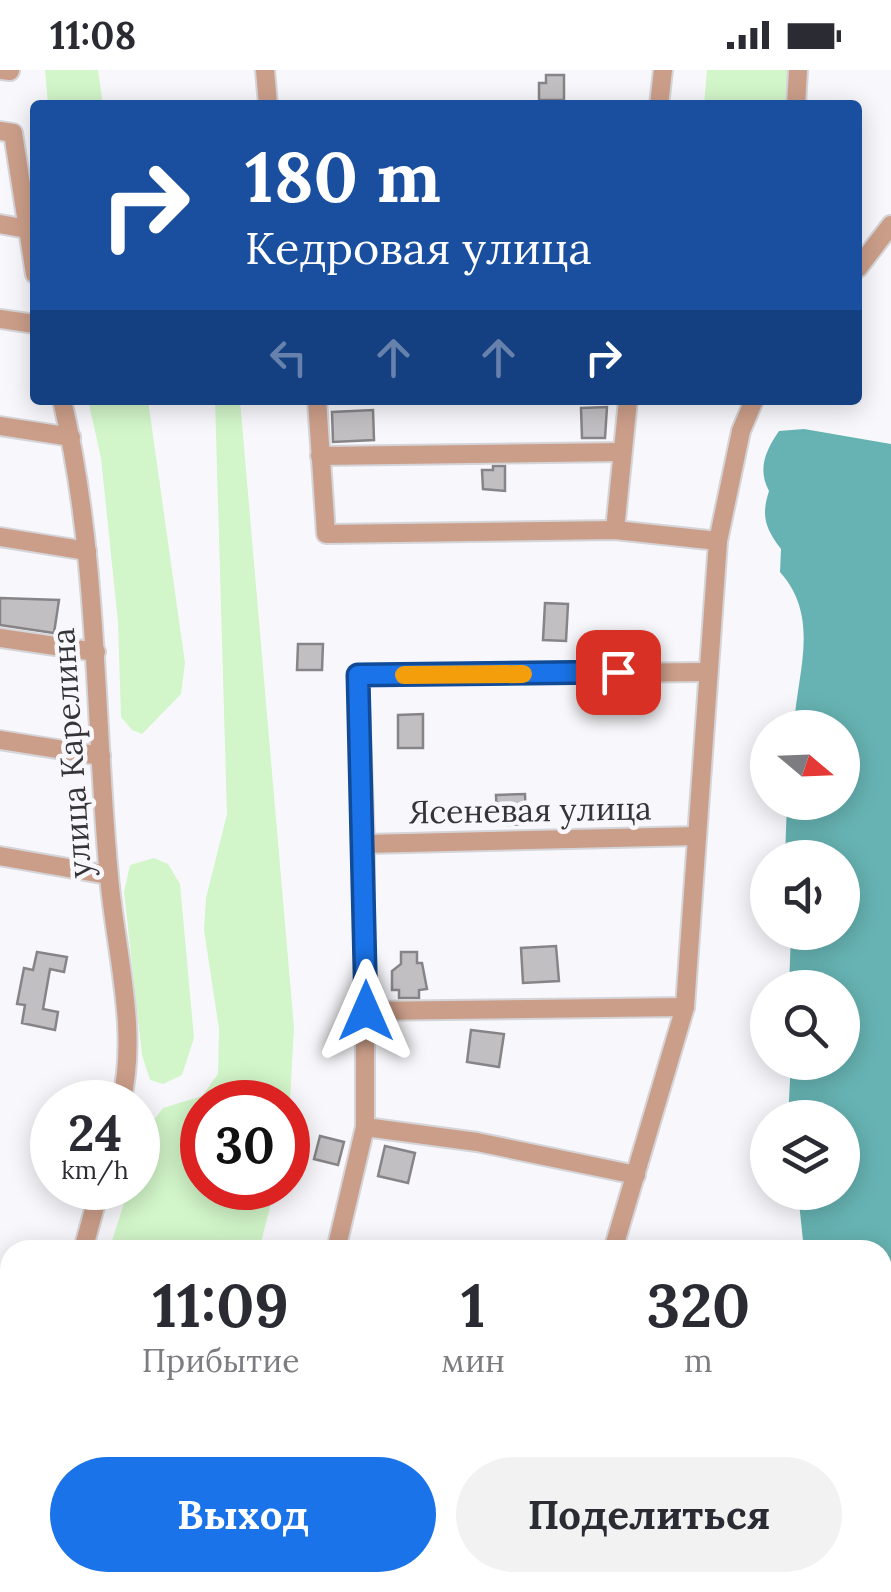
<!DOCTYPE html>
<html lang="ru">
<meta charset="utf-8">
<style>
body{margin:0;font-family:Lora,serif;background:#f2f2f3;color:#2b2b33;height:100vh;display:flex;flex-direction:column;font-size:38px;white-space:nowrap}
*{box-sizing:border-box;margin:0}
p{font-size:32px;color:#7c7c81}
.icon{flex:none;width:55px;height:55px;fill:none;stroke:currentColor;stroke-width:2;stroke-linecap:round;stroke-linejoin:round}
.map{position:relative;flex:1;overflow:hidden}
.sheet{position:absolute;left:0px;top:1170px;width:892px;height:352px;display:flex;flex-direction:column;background:#fff;border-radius:30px 30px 0 0;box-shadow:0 5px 25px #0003}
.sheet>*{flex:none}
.guide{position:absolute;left:30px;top:30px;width:832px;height:305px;border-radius:10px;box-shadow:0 5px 25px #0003;background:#1a4fa0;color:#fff;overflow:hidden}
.needle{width:65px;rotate:109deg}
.fabs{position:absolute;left:750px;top:640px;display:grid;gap:20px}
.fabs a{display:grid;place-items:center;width:110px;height:110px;border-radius:50%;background:#fff;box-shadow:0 5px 25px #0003;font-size:50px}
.speed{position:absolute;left:30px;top:1010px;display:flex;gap:20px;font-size:50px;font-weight:700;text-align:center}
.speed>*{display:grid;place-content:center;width:130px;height:130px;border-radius:50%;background:#fff;box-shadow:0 5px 25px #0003;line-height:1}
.speed small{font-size:25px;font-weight:400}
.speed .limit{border:15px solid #d22;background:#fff;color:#111}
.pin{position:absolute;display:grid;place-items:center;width:85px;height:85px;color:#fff;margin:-42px;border-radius:20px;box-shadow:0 5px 15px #0006}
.me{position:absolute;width:110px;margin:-55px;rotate:0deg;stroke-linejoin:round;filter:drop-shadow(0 0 8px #0008)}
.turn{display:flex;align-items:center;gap:35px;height:210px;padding:0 50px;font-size:45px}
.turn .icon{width:130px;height:130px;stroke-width:2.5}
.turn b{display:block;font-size:70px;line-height:85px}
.lanes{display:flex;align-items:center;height:95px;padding:0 50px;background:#0003;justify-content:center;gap:50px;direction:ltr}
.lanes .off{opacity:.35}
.eta{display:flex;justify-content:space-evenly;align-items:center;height:170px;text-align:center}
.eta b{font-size:60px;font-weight:700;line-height:70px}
.action{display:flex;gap:20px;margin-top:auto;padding:20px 50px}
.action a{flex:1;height:115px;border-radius:60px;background:#1a73e8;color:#fff;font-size:40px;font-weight:700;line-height:115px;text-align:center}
.action a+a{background:#f2f2f3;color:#2b2b33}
.status{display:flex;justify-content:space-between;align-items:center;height:70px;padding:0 50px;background:#fff;direction:ltr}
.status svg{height:28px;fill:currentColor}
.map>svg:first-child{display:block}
.green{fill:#d2f5c9}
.water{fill:#67b3b3}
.building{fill:#c2bfc2;stroke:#868487;stroke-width:2.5}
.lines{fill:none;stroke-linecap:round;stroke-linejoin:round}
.minor-casing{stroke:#d5d5d9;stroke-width:22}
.minor{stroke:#cb9e89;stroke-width:18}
.route-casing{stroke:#114b97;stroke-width:25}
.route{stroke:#1a73e8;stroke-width:18}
.slow{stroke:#f59e0b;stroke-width:18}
.labels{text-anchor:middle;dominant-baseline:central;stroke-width:9;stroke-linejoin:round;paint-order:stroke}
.street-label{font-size:32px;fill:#353537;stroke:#f8f8fc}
</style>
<div class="status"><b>11:08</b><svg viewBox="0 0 49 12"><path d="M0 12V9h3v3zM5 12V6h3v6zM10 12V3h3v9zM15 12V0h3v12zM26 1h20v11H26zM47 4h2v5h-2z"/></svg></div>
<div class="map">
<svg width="891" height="1522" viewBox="0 0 891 1522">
<rect width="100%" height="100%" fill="#f8f8fc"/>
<g class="green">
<path d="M45 0H98L103 35H48Z"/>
<path d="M707 0H803L800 35H704Z"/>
<path d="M88 330H148L185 593 181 624 142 664 132 660 121 647 118 552 101 388Z"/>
<path d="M215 330H240L294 958 288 1064V1032H202V1118H275L259 1180H109L129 1118H138V1094L152 1052 163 1038 202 1026 218 1004 219 959 204 860 206 828 227 744Z"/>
<path d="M154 788 168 794 180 814 194 968 182 1005 163 1014 150 1010 142 985 124 822 130 795Z"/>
<path d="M10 1501V1512L158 1513 155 1522H4Z"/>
</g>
<path class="water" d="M804 359 891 374V1332L883 1365 882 1180H804L798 1123 842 1122V1048L788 1047 791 993 842 992V918L789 917 791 863 842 862V788L785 787 787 733 842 732V658L794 657C797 602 821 548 780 502L781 479C765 458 761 446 769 421 757 399 766 380 779 361Z"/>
<g class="building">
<path d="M546 5H564V30H539V13H546Z"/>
<path d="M607 337 605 368H582L581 338Z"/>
<path d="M373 340 374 370 333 372 332 342Z"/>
<path d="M493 396H505V421L483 419 482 400H493Z"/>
<path d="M0 528 59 530 54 563 0 555Z"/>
<path d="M545 533 568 534 566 571 543 570Z"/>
<path d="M298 574H323L322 600H297Z"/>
<path d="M423 644V678H398V645Z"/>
<path d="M525 724 526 754 508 755 507 748 497 749 496 725Z"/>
<path d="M556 876 559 911 523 913 521 878Z"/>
<path d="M37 882 67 887 64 902 50 899 43 939 58 942 55 960 22 953 25 935 17 934 24 898 33 900Z"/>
<path d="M401 882H417V893H422L427 919 419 920V928H399V920H392V901L401 894Z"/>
<path d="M471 960 504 964 499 997 467 992Z"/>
<path d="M320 1066 344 1072 338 1095 314 1089Z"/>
<path d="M385 1076 415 1083 408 1113 378 1106Z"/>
</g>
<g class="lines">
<g class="minor-casing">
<g id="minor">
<path d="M2 0 10 1"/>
<path d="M265 0 268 35"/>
<path d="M659 35 663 0"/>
<path d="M796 35 798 0"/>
<path d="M0 61 13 63 35 204"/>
<path d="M0 154 27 159"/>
<path d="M858 198 891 155"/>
<path d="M0 249 35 254"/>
<path d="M62 330C99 486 94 647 109 806 115 879 139 961 121 1032"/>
<path d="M317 330 326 464 615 460 718 471"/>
<path d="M0 356 71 367"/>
<path d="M320 386 622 382"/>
<path d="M615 460 628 330"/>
<path d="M0 467 87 481"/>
<path d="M0 568 96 582"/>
<path d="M0 670 101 686"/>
<path d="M365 774 697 766"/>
<path d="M0 786 108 805"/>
<path d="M366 941 685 937"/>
<path d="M365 1057 477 1072 636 1105"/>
<path d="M83 1180 100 1118"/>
<path d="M336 1180 365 1057V774L359 605 708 602"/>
<path d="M613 1180 685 937 718 471 741 361 754 330"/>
<path d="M0 1286 10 1288"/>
<path d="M0 1478 10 1442"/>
<path d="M240 1522 243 1512"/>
<path d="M482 1522 485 1512"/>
</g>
</g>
<use href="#minor" class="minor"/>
</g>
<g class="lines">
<g class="route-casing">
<path id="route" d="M366 941 358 605 618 602"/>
</g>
<use href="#route" class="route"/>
<path class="slow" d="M404 605 523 604"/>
</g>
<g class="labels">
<g class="street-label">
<text transform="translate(71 683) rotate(-94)">улица Карелина</text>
<text transform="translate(530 740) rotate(-1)">Ясеневая улица</text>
</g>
</g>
</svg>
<div class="fabs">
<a><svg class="needle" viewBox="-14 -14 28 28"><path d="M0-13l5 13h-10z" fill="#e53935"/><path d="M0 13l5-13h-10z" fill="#7c7c81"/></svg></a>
<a><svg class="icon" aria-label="sound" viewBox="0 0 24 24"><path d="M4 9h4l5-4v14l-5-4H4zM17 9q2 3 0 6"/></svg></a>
<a><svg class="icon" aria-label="search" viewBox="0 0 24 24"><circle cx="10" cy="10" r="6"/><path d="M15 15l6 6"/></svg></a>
<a><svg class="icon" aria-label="layers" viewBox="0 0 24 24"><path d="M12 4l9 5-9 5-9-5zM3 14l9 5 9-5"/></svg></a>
</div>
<div class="speed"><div>24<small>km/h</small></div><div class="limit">30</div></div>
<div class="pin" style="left:618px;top:602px;background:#d93025"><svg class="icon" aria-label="arrive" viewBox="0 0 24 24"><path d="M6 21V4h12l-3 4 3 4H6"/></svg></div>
<svg class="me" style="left:366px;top:941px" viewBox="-20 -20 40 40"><path d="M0-17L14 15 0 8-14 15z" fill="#1a73e8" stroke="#fff" stroke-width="4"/></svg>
<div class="guide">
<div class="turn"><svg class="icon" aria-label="right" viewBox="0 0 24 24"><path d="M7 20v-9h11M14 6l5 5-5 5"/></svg><div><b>180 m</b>Кедровая улица</div></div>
<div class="lanes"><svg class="icon off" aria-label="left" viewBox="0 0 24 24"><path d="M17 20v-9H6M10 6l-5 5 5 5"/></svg><svg class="icon off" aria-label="ahead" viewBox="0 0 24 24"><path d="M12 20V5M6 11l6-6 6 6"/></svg><svg class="icon off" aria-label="ahead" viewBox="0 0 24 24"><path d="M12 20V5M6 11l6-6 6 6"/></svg><svg class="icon" aria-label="right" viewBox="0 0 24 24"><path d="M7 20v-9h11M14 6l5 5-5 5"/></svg></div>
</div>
<section class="sheet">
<div class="eta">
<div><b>11:09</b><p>Прибытие</p></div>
<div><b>1</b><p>мин</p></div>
<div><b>320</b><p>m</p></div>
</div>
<div class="action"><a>Выход</a><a>Поделиться</a></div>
</section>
</div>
